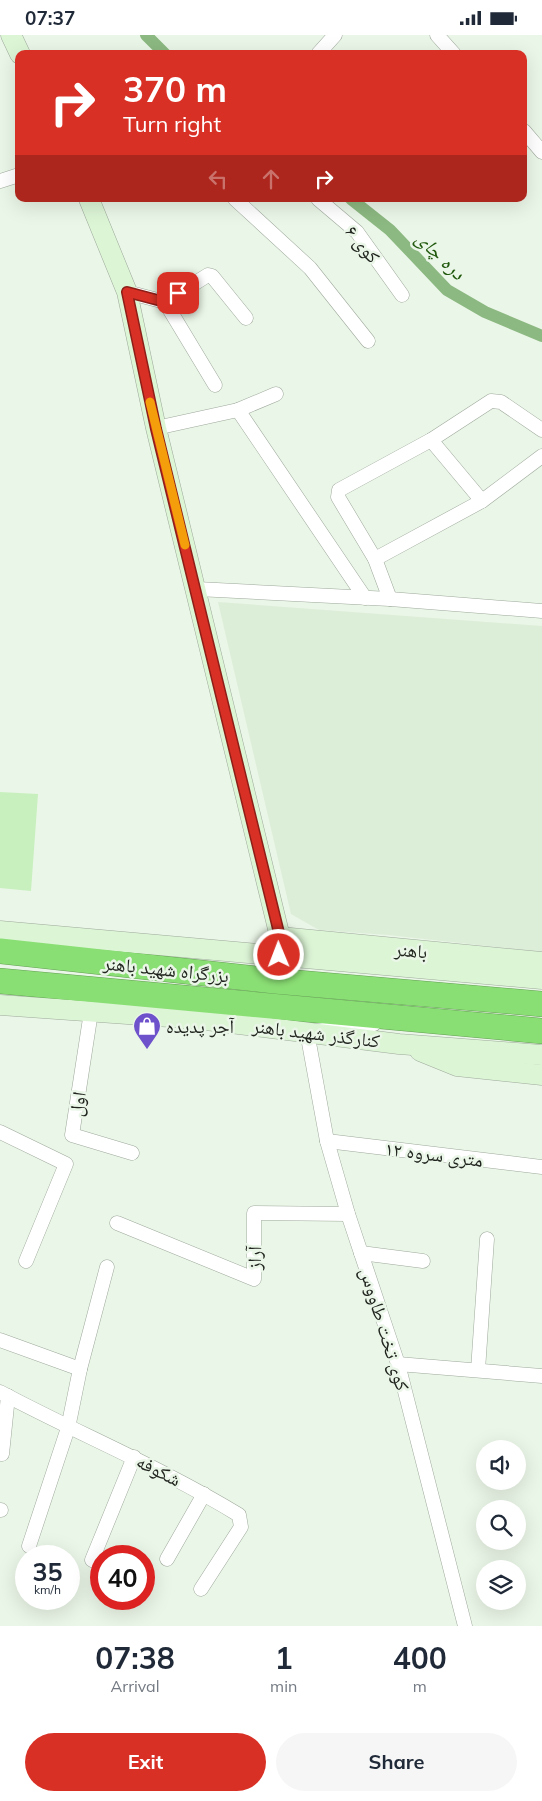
<!DOCTYPE html>
<meta charset="utf-8">
<style>
body{margin:0;font-family:Mulish,"Noto Naskh Arabic",sans-serif;background:#f6f6f7;color:#1f2937;height:100vh;display:flex;flex-direction:column;font-size:19px;white-space:nowrap}
*{box-sizing:border-box;margin:0}
p{font-size:16px;color:#747a83}
.icon{flex:none;width:28px;height:28px;fill:none;stroke:currentColor;stroke-width:2;stroke-linecap:round;stroke-linejoin:round}
.map{position:relative;height:1591px;overflow:hidden}
.sheet{display:flex;flex-direction:column;background:#fff;flex:1}
.sheet>*{flex:none}
.banner{position:absolute;left:15px;top:15px;width:512px;height:152px;border-radius:10px;box-shadow:0 5px 20px #0002;background:#d93025;color:#fff;overflow:hidden}
.tools{position:absolute;left:476px;top:1405px;display:grid;gap:10px}
.tools a{display:grid;place-items:center;width:50px;height:50px;border-radius:50%;background:#fff;box-shadow:0 5px 20px #0002;font-size:25px}
.speed{position:absolute;left:15px;top:1510px;display:flex;gap:10px;font-size:25px;font-weight:700;text-align:center}
.speed>*{display:grid;place-content:center;width:65px;height:65px;border-radius:50%;background:#fff;box-shadow:0 5px 20px #0002;line-height:1}
.speed small{font-size:12px;font-weight:400}
.speed .limit{border:8px solid #d22;background:#fff;color:#111}
.pin{position:absolute;display:grid;place-items:center;width:42px;height:42px;color:#fff;margin:-21px;border-radius:10px;box-shadow:0 2px 8px #0006}
.me{position:absolute;width:55px;margin:-28px;rotate:359deg;stroke-linejoin:round;filter:drop-shadow(0 0 4px #0008)}
.turn{display:flex;align-items:center;gap:18px;height:105px;padding:0 25px;font-size:22px}
.turn .icon{width:65px;height:65px;stroke-width:2.5}
.turn b{display:block;font-size:35px;line-height:42px}
.lanes{display:flex;align-items:center;height:48px;padding:0 25px;background:#0003;justify-content:center;gap:25px;direction:ltr}
.lanes .off{opacity:.35}
.eta{display:flex;justify-content:space-evenly;align-items:center;height:85px;text-align:center}
.eta b{font-size:30px;font-weight:700;line-height:35px}
.action{display:flex;gap:10px;margin-top:auto;padding:10px 25px}
.action a{flex:1;height:58px;border-radius:30px;background:#d93025;color:#fff;font-size:20px;font-weight:700;line-height:58px;text-align:center}
.action a+a{background:#f6f6f7;color:#1f2937}
.status{display:flex;justify-content:space-between;align-items:center;height:35px;padding:0 25px;background:#fff;direction:ltr}
.status svg{height:14px;fill:currentColor}
.map>svg:first-child{display:block}
.built{fill:#dcedd8}
.green{fill:#c8f0be}
.lines{fill:none;stroke-linecap:round;stroke-linejoin:round}
.canal{stroke:#8cb881;stroke-width:12}
.street-casing{stroke:#9ea99c;stroke-width:15}
.secondary-casing{stroke:#9ea99c;stroke-width:21}
.highway-casing{stroke:#659e56;stroke-width:26}
.street{stroke:#fff;stroke-width:14}
.secondary{stroke:#dcf5d5;stroke-width:20}
.highway{stroke:#8adf74;stroke-width:25}
.route-casing{stroke:#8d1f18;stroke-width:12}
.route{stroke:#d93025;stroke-width:9}
.slow{stroke:#f59e0b;stroke-width:9}
.labels{text-anchor:middle;dominant-baseline:central;stroke-width:5;stroke-linejoin:round;paint-order:stroke}
.street-label{font-size:19px;fill:#21251f;stroke:#eaf6e7}
.poi-label{font-size:19px;fill:#21251f;stroke:#eaf6e7;text-anchor:start}
.water-label{font-size:20px;font-style:italic;fill:#21590e;stroke:#eaf6e7}
</style>
<div class="status"><b>07:37</b><svg viewBox="0 0 49 12"><path d="M0 12V9h3v3zM5 12V6h3v6zM10 12V3h3v9zM15 12V0h3v12zM26 1h20v11H26zM47 4h2v5h-2z"/></svg></div>
<div class="map">
<svg width="542" height="1591" viewBox="0 0 542 1591">
<rect width="100%" height="100%" fill="#eaf6e7"/>
<path class="built" d="M218 567 542 591V917L388 900 319 895 291 879Z"/>
<path class="green" d="M0 757 38 759 31 856 0 853Z"/>
<g class="lines">
<g class="canal">
<path d="M146 0 165 19"/>
<path d="M351 164 390 195 447 255 485 277 542 301"/>
</g>
<g class="street-casing">
<g id="street">
<path d="M437 0 454 19"/>
<path d="M318 19 335 0"/>
<path d="M524 96 542 117"/>
<path d="M0 146 19 140"/>
<path d="M235 164 310 233 368 306"/>
<path d="M318 164 357 197 402 260"/>
<path d="M127 257 165 267 215 350"/>
<path d="M165 267 208 240 212 241 246 283"/>
<path d="M238 375 365 563"/>
<path d="M156 393 238 375 276 359"/>
<path d="M431 405 482 466"/>
<path d="M375 524 482 466 542 421"/>
<path d="M197 554 390 564 542 576"/>
<path d="M390 564 375 524 338 462 339 455 431 405 491 366 501 367 542 395"/>
<path d="M91 977 72 1100 132 1118"/>
<path d="M374 989 307 997 327 1106 348 1179 398 1329 465 1591"/>
<path d="M0 1097 66 1129 26 1226"/>
<path d="M327 1106 542 1132"/>
<path d="M117 1188 254 1244V1178L348 1179"/>
<path d="M361 1218 423 1226"/>
<path d="M0 1305 80 1334"/>
<path d="M398 1329 542 1341"/>
<path d="M478 1335 487 1204"/>
<path d="M0 1357C79 1399 162 1433 239 1480L241 1492 201 1554"/>
<path d="M2 1419 8 1361"/>
<path d="M0 1475H1"/>
<path d="M29 1511 68 1393 80 1334 107 1232"/>
<path d="M167 1524 204 1459"/>
<path d="M92 1525 134 1422"/>
</g>
</g>
<g class="secondary-casing">
<g id="secondary">
<path d="M11 0 20 19"/>
<path d="M89 164 127 257 156 393 280 902 279 920"/>
<path d="M0 896 542 944"/>
<path d="M280 902 542 927"/>
<path d="M0 970 198 984 399 1009 542 1020"/>
<path d="M420 1016 457 1031 542 1040"/>
</g>
</g>
<g class="highway-casing">
<g id="highway">
<path d="M0 916 275 946 542 969"/>
<path d="M0 946 542 996"/>
</g>
</g>
<use href="#street" class="street"/>
<use href="#secondary" class="secondary"/>
<use href="#highway" class="highway"/>
</g>
<g class="lines">
<g class="route-casing">
<path id="route" d="M178 258 165 267 127 257 156 394 280 902 279 920"/>
</g>
<use href="#route" class="route"/>
<path class="slow" d="M150 367 185 510"/>
</g>
<defs>
<g id="shop-pin" transform="scale(1.4375)"><path d="M0 17L-7.5 6A9.5 9.5 0 1 1 7.5 6Z" fill="#6e52cc" stroke="#eaf6e7"/><path d="M-5-2.5h2.3a2.7 3.5 0 0 1 5.4 0H5L5.5 6h-11ZM-1.5-2.5h3a1.5 2.3 0 0 0-3 0Z" fill="#fff"/></g>
</defs>
<g fill-rule="evenodd">
<use href="#shop-pin" x="147" y="991"/>
</g>
<g class="labels">
<g class="street-label">
<text transform="translate(363 209) rotate(51)">کوی ۶</text>
<text transform="translate(411 915) rotate(5)">باهنر</text>
<text transform="translate(166 934) rotate(6)">بزرگراه شهید باهنر</text>
<text transform="translate(316 998) rotate(7)">کنارگذر شهید باهنر</text>
<text transform="translate(77 1069) rotate(-81)">اول</text>
<text transform="translate(434 1119) rotate(7)">۱۲ متری سروه</text>
<text transform="translate(254 1223) rotate(-89)">آراز</text>
<text transform="translate(385 1294) rotate(73)">کوی تخت طاووس</text>
<text transform="translate(159 1435) rotate(27)">شکوفه</text>
</g>
<g class="poi-label">
<text x="166" y="991">آجر پدیده</text>
</g>
<g class="water-label">
<text transform="translate(441 220) rotate(44)">دره چای</text>
</g>
</g>
</svg>
<div class="tools">
<a><svg class="icon" aria-label="sound" viewBox="0 0 24 24"><path d="M4 9h4l5-4v14l-5-4H4zM17 9q2 3 0 6"/></svg></a>
<a><svg class="icon" aria-label="search" viewBox="0 0 24 24"><circle cx="10" cy="10" r="6"/><path d="M15 15l6 6"/></svg></a>
<a><svg class="icon" aria-label="layers" viewBox="0 0 24 24"><path d="M12 4l9 5-9 5-9-5zM3 14l9 5 9-5"/></svg></a>
</div>
<div class="speed"><div>35<small>km/h</small></div><div class="limit">40</div></div>
<div class="pin" style="left:178px;top:258px;background:#d93025"><svg class="icon" aria-label="arrive" viewBox="0 0 24 24"><path d="M6 21V4h12l-3 4 3 4H6"/></svg></div>
<svg class="me" style="left:279px;top:920px" viewBox="-20 -20 40 40"><circle r="17" fill="#d93025" stroke="#fff" stroke-width="3"/><path d="M0-11L8 9 0 5-8 9z" fill="#fff"/></svg>
<div class="banner">
<div class="turn"><svg class="icon" aria-label="right" viewBox="0 0 24 24"><path d="M7 20v-9h11M14 6l5 5-5 5"/></svg><div><b>370 m</b>Turn right</div></div>
<div class="lanes"><svg class="icon off" aria-label="left" viewBox="0 0 24 24"><path d="M17 20v-9H6M10 6l-5 5 5 5"/></svg><svg class="icon off" aria-label="ahead" viewBox="0 0 24 24"><path d="M12 20V5M6 11l6-6 6 6"/></svg><svg class="icon" aria-label="right" viewBox="0 0 24 24"><path d="M7 20v-9h11M14 6l5 5-5 5"/></svg></div>
</div>
</div>
<section class="sheet">
<div class="eta">
<div><b>07:38</b><p>Arrival</p></div>
<div><b>1</b><p>min</p></div>
<div><b>400</b><p>m</p></div>
</div>
<div class="action"><a>Exit</a><a>Share</a></div>
</section>
